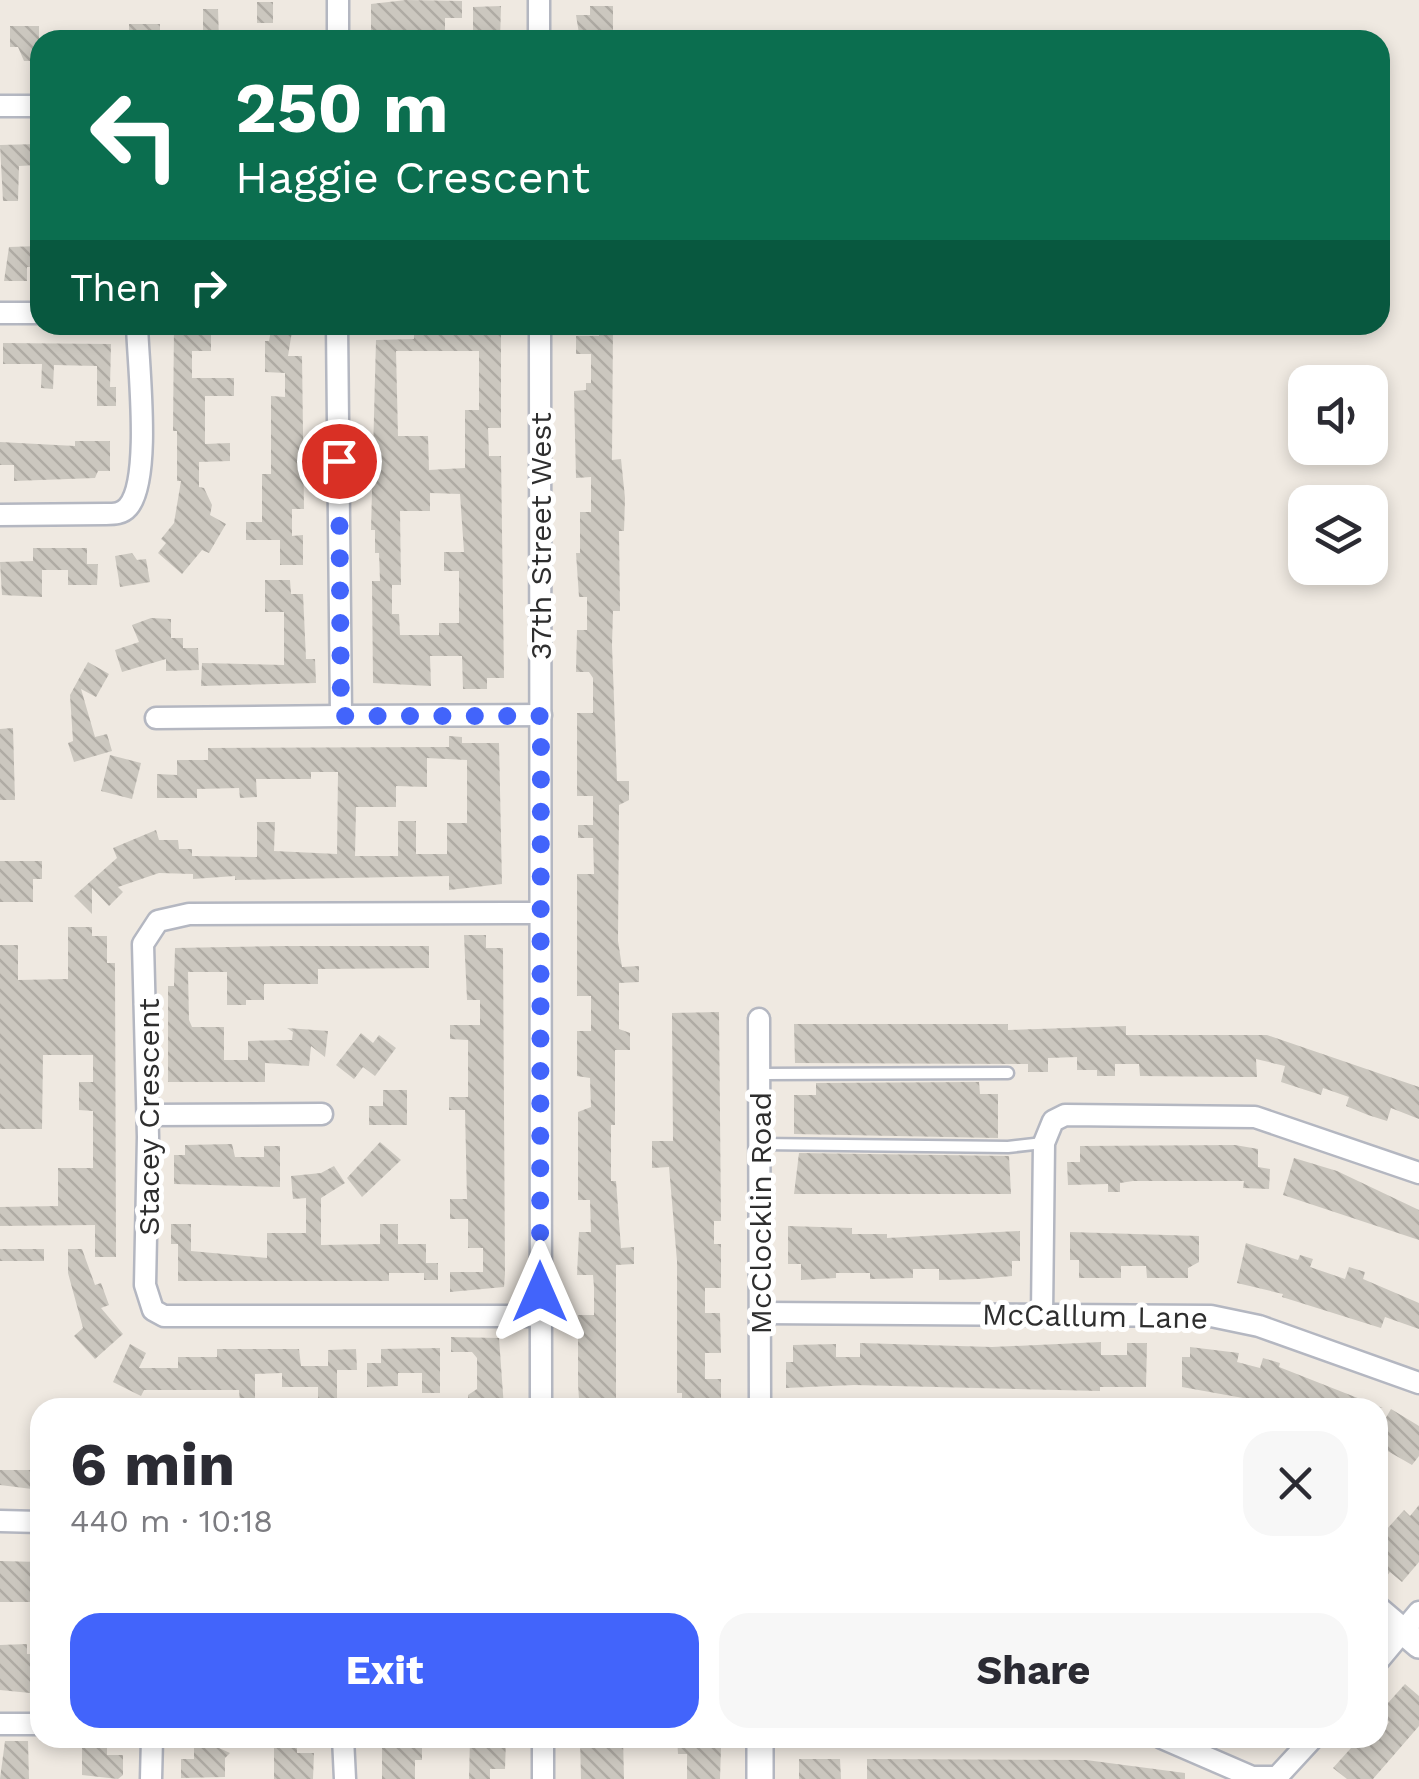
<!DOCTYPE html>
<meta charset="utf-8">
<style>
body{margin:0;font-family:"Work Sans",sans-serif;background:#f7f7f7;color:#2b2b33;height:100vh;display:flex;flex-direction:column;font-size:38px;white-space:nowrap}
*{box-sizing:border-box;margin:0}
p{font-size:32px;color:#7c7c81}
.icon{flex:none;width:55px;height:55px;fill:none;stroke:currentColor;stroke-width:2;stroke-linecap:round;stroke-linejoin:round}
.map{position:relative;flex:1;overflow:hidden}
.sheet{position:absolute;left:30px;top:1398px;width:1358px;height:350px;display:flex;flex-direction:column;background:#fff;border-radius:30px;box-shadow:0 5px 15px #0003}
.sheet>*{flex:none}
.guide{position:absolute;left:30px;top:30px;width:1360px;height:305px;border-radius:30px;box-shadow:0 5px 15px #0003;background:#0b6e4f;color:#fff;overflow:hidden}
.fabs{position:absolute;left:1288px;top:365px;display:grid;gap:20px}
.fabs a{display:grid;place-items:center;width:100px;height:100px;border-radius:20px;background:#fff;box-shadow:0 5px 15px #0003;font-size:50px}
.pin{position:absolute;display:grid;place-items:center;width:85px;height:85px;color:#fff;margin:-42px;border:5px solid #fff;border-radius:50%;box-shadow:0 2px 10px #0007}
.me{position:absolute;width:110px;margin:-55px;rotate:0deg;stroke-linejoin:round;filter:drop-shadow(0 0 8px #0008)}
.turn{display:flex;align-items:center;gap:35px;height:210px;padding:0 40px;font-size:45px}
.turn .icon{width:130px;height:130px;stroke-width:2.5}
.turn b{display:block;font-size:70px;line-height:85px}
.then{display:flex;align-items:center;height:95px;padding:0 40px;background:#0003;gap:20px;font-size:38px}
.round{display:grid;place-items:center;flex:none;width:105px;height:105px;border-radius:30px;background:#f7f7f7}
.summary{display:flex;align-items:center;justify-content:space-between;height:170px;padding:0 40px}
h1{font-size:60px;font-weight:700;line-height:75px}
.cta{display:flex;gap:20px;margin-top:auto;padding:20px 40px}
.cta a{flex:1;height:115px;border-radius:30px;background:#4264fb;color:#fff;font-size:40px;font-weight:700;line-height:115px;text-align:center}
.cta a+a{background:#f7f7f7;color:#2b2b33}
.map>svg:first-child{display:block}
.building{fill:url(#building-back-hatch);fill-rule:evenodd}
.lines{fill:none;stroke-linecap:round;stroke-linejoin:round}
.service-casing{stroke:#b4b7c1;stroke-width:15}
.minor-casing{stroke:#b4b7c1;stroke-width:25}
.tertiary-casing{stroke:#b4b7c1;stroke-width:30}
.service{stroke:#fff;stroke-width:10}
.minor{stroke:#fff;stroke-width:20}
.tertiary{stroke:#fff;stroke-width:25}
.route{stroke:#4264fb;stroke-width:18;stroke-dasharray:0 32.4}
.labels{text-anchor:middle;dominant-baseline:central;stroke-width:10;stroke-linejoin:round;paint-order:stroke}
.street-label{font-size:30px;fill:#2e2e2e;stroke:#fff}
</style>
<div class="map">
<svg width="1419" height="1779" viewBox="0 0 1419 1779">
<defs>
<pattern id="building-back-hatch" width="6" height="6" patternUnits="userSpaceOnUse" patternTransform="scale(2.5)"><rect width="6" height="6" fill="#cbc7bf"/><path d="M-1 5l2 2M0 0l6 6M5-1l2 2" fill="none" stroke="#afaba4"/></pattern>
</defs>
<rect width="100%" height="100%" fill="#efe9e1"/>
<g class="building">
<path d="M406 0 462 1V18H445V38L371 33V4Z"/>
<rect x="257" y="2" width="16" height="21"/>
<path d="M501 6 500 40H473V7Z"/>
<path d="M590 6H613V40H580L576 15H590Z"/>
<path d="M203 9H218L219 40H203Z"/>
<rect x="129" y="24" width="31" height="16"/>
<path d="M10 26H39V61H24L18 47H10Z"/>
<path d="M38 144V165L19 166 18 201H3L0 145Z"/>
<path d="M40 246V267H27V281H4L9 247Z"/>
<path d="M174 325H211V351H192V378H234V396H205V444L230 443V461L199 462V487L204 488 212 505 210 515 226 524 209 553 202 550 182 574 158 553 166 543 161 539 174 523 181 481H177V431H173Z"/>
<path d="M272 325H293L288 356H302L304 509H292V536L303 535V565H280V540H246V522H262V474H271V396L285 397V373L265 372V341H269Z"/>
<path d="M599 325H613L612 460 621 459 625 498 624 531H619L620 611H613L612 645 617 781H629V800L619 805 618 941 622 967 639 966V982L619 983V1029L630 1033V1050H615V1125H611V1181H616L621 1248 634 1247V1264L616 1265V1408H595V1399H579L578 1384V1315H594V1287L593 1275H577L579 1232H591L590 1200H578V1112L591 1107 590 1078 577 1076V1031H591V996H577V874H594L593 838H578V825H593V796H577V713H593V678L589 672H576L577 630H587V597H579L576 553H580V512H591V477L576 478 574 391 586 390V383H591V354H576V336H599Z"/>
<path d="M501 331V428H488L489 456H501L504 678H487V689H463L462 656H430L431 686 373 683 372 581H380L379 553H375V530H371L376 340 414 339V332ZM396 351H479V410H465V468L429 470 428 436H398ZM430 493 460 494 464 552H444V571H459V623H439V635H400L399 614H392V585H401L400 511H430Z"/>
<path d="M3 343 111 344 110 387H116V406H97V366L54 365 53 389 41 388 42 364H3Z"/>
<path d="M75 441H110V471H98L95 478 14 481V465H0V442L75 446Z"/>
<path d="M33 548H87V564H98L97 585H68V570H42V597L2 595 0 562 33 561Z"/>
<path d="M132 553 137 560 146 559 150 582 120 587 115 556Z"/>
<path d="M265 580H290L291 594H303L306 659H315L316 683 201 686 202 663 284 665V612H265Z"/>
<path d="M151 618 171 619V638H183V648H198L199 670 166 671V659L122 672 115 650 139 642 132 625Z"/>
<path d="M88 662 109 674 96 697 81 689 95 737 107 734 112 751 74 762 68 743 73 741 70 695Z"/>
<path d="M13 728 15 800H0V729Z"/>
<path d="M449 736 462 737V743H499L502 884 449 890V876L235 880V876L193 879V874L159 873 118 887 123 892 109 906 92 888V914L74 896 117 858 113 848 156 830 159 840H178L179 849H192V856L257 857V822H275L274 851 337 854 338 772H311V779H256L257 797 240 798 239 788 197 789V798H157V774L177 775V760H208V748L449 747ZM427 758 467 760V823H447V854H416V821H398V856H355L356 807H396V786L427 787Z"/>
<path d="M110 755 141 763 132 799 101 791Z"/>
<path d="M0 861H42V879H33V902H0Z"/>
<path d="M68 927H92V936H107V963H115L116 1257H95V1225L0 1226V1207L58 1206V1168H93V1111L79 1110V1082H93V1055H43L42 1129H0V945H18V980L68 979Z"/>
<path d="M464 935H486V948H503L505 1274 504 1287 450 1292V1272H483V1248H468V1219H450V1199H467L465 1110H449V1097H468V1040L450 1039V1025H480V1000H467Z"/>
<path d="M283 946H429V968L318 969V984H264V1000H246V1005H227V972H188L189 1020 192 1027H224V1060H248V1041L292 1040 293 1032 287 1028 328 1031 325 1057 311 1046 309 1066 265 1063V1082H168V986H174L175 948Z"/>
<path d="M719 1012 721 1221H714V1244H721V1288H705V1313H720L721 1353H705V1379H721V1408H682V1393H677V1261L669 1167 652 1168V1141H673L672 1013Z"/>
<path d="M794 1024H1008V1030L1126 1026V1035H1267L1419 1087V1119L1391 1108 1387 1121 1368 1115 1346 1106 1349 1097 1323 1088 1321 1095 1281 1082 1285 1066 1256 1059 1257 1077H1235L1140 1076 1139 1064H1115V1076H1097V1070H1077V1057L1048 1058V1072H1028V1064L795 1063Z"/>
<path d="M361 1033 373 1043 379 1035 396 1048 375 1076 363 1067 354 1079 336 1065Z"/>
<path d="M979 1082 980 1094H998V1138L794 1134V1095H816V1083Z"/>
<path d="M383 1090H407V1125H369V1106H383Z"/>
<path d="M380 1142 401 1160 362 1197 347 1178Z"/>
<path d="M232 1144 235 1157H264V1146H280V1187L174 1184V1155H185V1145Z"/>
<path d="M1235 1145 1258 1149V1167L1270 1169 1269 1189 1243 1188 1244 1181H1133L1120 1183V1192H1108V1184L1068 1185 1067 1162H1080V1146Z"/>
<path d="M799 1153 1009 1156 1011 1194H794Z"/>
<path d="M1294 1158 1337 1171 1419 1210V1240L1283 1195Z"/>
<path d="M334 1166 345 1183 321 1198V1245L380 1244V1224H398V1244H426V1263H438V1280H424V1273H389V1281H178V1244H171V1224H191V1251L267 1258V1233H306V1198L293 1199 291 1176 321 1173Z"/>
<path d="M788 1226 852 1228V1234H887V1238L1020 1231V1261H1012V1276L978 1279 939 1280V1269H913V1278L870 1279V1273H836V1278L801 1280V1264H788Z"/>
<path d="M1070 1232 1199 1236V1262L1188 1268V1278H1147L1146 1266H1121V1278H1079V1260H1070Z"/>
<path d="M1246 1243 1298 1260 1300 1255 1313 1259 1310 1267 1345 1279 1349 1267 1365 1272 1363 1279 1419 1303V1329L1385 1317 1381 1328 1282 1297 1283 1294 1237 1283Z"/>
<rect x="0" y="1249" width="44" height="12"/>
<path d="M68 1249H82L95 1285 101 1283 109 1305 101 1308 123 1334 95 1359 74 1336 83 1328 68 1273Z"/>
<path d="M451 1337 499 1338 504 1408H468V1395L477 1389V1358L472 1352H451Z"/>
<path d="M1101 1342V1355H1127V1343H1147L1146 1387H1100V1391L854 1385 786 1388V1362H793V1345L836 1344V1357H860V1343L992 1347Z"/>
<path d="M130 1344 146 1353 139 1368H178V1357H217V1349H299L301 1366H328V1350L356 1349 357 1370H337V1408H318V1387H282V1373L255 1374V1402H240L239 1390H144L141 1396 113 1382Z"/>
<path d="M1190 1347 1239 1353 1237 1362 1260 1368 1263 1358 1280 1363 1279 1367 1383 1408 1268 1404 1251 1408 1241 1405 1243 1398 1182 1387V1357H1190Z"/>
<path d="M440 1348V1393H422V1373H398V1386L367 1387V1363H381V1349Z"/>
<path d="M1391 1409 1419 1426V1456L1412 1465 1386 1450 1378 1464V1417L1384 1421Z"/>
<path d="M0 1470H40V1490L0 1485Z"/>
<path d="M1419 1505V1562L1402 1582 1390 1572 1386 1577 1378 1570V1539L1404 1510 1410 1516Z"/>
<path d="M0 1561 40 1562V1602H0Z"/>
<path d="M27 1644V1654H40V1694L0 1690V1645Z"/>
<path d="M1405 1684 1419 1696V1726L1373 1779H1347L1333 1768 1360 1738H1378L1389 1722 1379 1713Z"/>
<path d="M398 1738H422V1760H415V1779H382V1743L398 1742Z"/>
<path d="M470 1738H506L505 1769H490V1779H469Z"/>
<path d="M580 1738H623L624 1779H581Z"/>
<path d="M677 1738H713V1748H721L720 1779H687V1754H678Z"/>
<path d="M5 1741H28L29 1779H0Z"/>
<path d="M82 1741H107V1755H123V1775L118 1779 82 1775Z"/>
<path d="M274 1741H297V1753H314L313 1779H274Z"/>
<path d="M199 1742H219V1748L230 1753 225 1758V1777L181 1778V1759H194V1746Z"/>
<path d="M799 1759H840L841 1779H799Z"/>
<path d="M867 1759 1086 1760 1185 1773V1779H867Z"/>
</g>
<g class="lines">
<g class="service-casing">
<g id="service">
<path d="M759 1074 1008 1073"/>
<path d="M760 1144 1008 1147 1043 1143"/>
</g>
</g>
<g class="minor-casing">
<g id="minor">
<path d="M338 0V40"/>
<path d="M539 0V40"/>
<path d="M0 106H40"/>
<path d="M0 313H40"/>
<path d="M337 325 341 716 541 715"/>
<path d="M540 325 541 1408"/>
<path d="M0 515 106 514C114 514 122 514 128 507 152 480 138 364 137 325"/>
<path d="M156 718 341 716"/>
<path d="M540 913 189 914 158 921 143 944 148 1137 145 1285 153 1310 164 1316H540"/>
<path d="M759 1019 760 1408"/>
<path d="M148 1115 322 1114"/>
<path d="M760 1313 1211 1316 1259 1326 1419 1383"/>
<path d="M1042 1314 1044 1143 1053 1121 1065 1115 1255 1117 1419 1173"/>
<path d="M0 1521 40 1522"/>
<path d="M1378 1661 1419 1612"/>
<path d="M0 1724H40"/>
<path d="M343 1738 345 1779"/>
<path d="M543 1738V1779"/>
<path d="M1162 1738 1252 1777H1277L1313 1738"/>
<path d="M151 1779 152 1738"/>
</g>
</g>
<g class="tertiary-casing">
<g id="tertiary">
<path d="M1378 1610 1419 1645"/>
<path d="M760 1779V1738"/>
</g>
</g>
<use href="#service" class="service"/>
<use href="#minor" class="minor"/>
<use href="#tertiary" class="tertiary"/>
</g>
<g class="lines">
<path class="route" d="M339 461 341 716H541L540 1292"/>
</g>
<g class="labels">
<g class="street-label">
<text transform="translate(540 536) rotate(-90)">37th Street West</text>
<text transform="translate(148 1117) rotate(-90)">Stacey Crescent</text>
<text transform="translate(760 1213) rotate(-90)">McClocklin Road</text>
<text transform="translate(1095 1316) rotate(1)">McCallum Lane</text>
</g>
</g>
</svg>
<div class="fabs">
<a><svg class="icon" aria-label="sound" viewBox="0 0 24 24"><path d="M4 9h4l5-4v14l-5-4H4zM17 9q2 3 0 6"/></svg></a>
<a><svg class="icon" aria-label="layers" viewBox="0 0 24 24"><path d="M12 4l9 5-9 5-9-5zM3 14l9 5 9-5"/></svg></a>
</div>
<div class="pin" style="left:339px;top:461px;background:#d93025"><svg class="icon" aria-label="arrive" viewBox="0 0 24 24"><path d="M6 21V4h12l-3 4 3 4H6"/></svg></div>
<svg class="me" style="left:540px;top:1292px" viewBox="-20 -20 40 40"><path d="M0-17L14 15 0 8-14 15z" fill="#4264fb" stroke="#fff" stroke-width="4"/></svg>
<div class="guide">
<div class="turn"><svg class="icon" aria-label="left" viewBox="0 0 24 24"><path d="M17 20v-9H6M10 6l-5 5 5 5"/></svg><div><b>250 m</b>Haggie Crescent</div></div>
<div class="then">Then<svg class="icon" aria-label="right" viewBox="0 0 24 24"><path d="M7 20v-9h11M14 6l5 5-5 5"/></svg></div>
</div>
<section class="sheet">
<div class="summary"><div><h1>6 min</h1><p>440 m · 10:18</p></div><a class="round"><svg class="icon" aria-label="close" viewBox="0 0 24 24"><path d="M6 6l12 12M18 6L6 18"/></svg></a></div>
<div class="cta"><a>Exit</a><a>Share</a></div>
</section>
</div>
